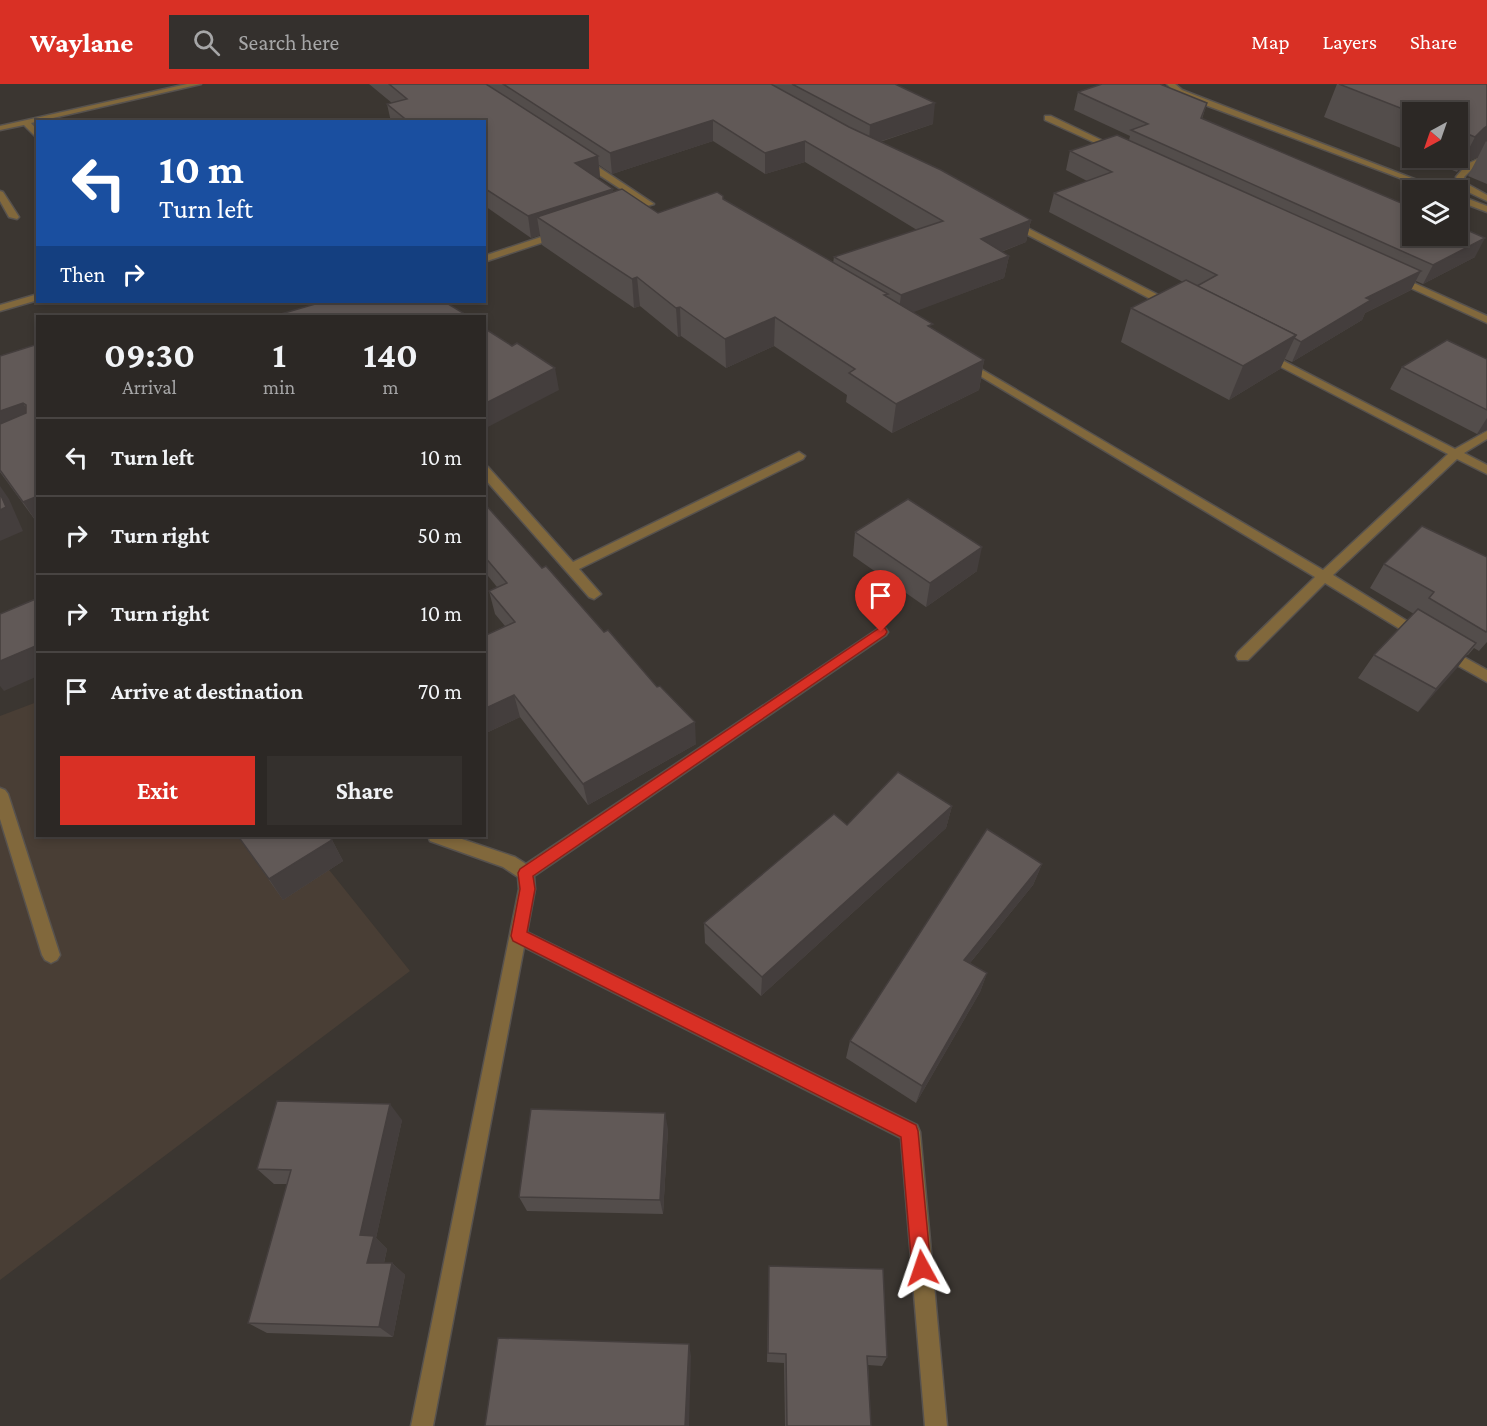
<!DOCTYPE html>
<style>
body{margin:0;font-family:"Crimson Pro",serif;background:#34302d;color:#f1f3f6;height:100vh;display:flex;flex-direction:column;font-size:22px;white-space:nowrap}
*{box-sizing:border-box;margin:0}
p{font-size:20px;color:#a6a6a7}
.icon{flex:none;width:33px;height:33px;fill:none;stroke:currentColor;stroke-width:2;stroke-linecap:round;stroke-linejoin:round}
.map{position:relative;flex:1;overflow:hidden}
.drawer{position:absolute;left:36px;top:231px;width:450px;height:522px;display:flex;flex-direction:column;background:#2c2825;border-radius:0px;box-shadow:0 3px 9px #0003,0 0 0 2px #484442}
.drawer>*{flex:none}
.guide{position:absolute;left:36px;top:36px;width:450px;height:183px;border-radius:0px;box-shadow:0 3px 9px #0003,0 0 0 2px #484442;background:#1a4fa0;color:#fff;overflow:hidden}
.needle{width:39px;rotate:220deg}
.tools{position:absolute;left:1402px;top:18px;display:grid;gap:12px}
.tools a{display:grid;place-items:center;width:66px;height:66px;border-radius:0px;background:#2c2825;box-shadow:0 3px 9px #0003,0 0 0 2px #484442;font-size:30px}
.pin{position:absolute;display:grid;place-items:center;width:51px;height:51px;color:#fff;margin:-62px -26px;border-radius:50% 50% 50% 0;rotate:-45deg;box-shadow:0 0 6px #0007}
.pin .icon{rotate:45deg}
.me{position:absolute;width:66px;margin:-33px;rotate:355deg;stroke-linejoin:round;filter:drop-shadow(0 0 4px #0008)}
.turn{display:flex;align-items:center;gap:21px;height:126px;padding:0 24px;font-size:27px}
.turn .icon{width:78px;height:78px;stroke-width:2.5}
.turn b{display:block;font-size:42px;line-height:51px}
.then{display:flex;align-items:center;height:57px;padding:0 24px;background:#0003;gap:12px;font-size:22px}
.eta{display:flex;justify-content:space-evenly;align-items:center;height:102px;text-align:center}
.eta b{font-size:36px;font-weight:700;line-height:42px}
.button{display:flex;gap:12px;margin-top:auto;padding:12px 24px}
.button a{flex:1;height:69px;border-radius:0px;background:#d93025;color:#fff;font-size:24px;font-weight:700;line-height:69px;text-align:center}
.button a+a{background:#34302d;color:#f1f3f6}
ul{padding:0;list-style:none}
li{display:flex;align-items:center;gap:18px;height:78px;padding:0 24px;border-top:2px solid #484442}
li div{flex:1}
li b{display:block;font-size:22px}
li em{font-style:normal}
header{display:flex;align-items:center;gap:36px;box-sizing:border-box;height:84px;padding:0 30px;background:#d93025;color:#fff}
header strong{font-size:28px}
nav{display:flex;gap:33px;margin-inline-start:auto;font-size:21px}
.search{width:420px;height:54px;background:#34302d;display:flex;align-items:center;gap:15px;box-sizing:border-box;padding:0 21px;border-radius:0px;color:#a6a6a7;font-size:22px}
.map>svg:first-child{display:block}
.built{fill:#493e35}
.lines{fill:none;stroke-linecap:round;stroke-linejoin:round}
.minor-casing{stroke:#57524e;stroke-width:3}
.minor{fill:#81683c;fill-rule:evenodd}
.wall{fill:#534d4b;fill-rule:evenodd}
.shaded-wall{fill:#443e3d}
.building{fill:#615957;stroke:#443e3d;stroke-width:1.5}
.route{fill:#d93025;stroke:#8d1f18;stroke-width:1.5}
</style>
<header>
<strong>Waylane</strong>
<div class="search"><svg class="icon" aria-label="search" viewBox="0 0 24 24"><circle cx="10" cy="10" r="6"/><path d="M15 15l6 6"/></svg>Search here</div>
<nav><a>Map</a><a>Layers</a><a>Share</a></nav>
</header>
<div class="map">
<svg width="1487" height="1342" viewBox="0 0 1487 1342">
<rect width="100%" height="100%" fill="#3b3631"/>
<path class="built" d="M37 618 38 752H302L410 887 0 1196V632Z"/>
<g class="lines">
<g class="minor-casing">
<g id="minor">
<path d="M187 0H201L31 39 38 47V55L24 41 0 46V42Z"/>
<path d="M1167 0H1175L1182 6 1443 106H1432L1176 10Z"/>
<path d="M1045 32H1051L1120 65 1113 67 1045 36Z"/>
<path d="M1487 71V77L1473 84 1464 93 1469 101 1487 111V117L1462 105 1456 93 1467 80Z"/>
<path d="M579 74H585L654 120 647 122 579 78Z"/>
<path d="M0 107 3 108 19 133 17 135 9 133 0 117Z"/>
<path d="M1458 111 1487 122V128L1458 117Z"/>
<path d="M1010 135 1174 219 1175 221 1166 223 1007 140V136Z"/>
<path d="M559 147 562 148V152L484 178V172Z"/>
<path d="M1394 190 1487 232V239L1391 195 1389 193Z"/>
<path d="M38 210V216L0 227V221Z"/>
<path d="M1266 268 1455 365 1487 347V355L1464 369 1487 381V390L1457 375 1333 491 1423 547 1425 550 1423 553H1413L1325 499 1248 576H1238L1236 572 1238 568 1315 493 960 280 965 277 969 278 1323 486 1448 370 1262 273V269Z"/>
<path d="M799 368 805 372 803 375 579 485 601 510 594 515 589 513 484 394V382L488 383 573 478Z"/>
<path d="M881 543 886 545 888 548 886 551 534 792 535 805 527 848 917 1041 920 1048 947 1342H925L901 1054 524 863 433 1342H411L519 805 518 793 503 783 430 757 428 752H453L515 773 526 780Z"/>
<path d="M1446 563 1487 586V598L1441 572 1439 568Z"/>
<path d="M0 704 5 706 8 710 60 871 57 876 51 879 45 876 42 871 0 735Z"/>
</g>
</g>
<use href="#minor" class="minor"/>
</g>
<g class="wall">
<path d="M369 0H895L933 40 880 58 1031 136 1026 158 1001 168 1009 172 1004 194 912 228 932 245 984 276 979 306 892 349 846 318 847 311 774 262 726 284 681 252 678 253 640 222 634 224 542 161 540 151 531 154 485 122 484 38H391L387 20 392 19ZM713 57 765 90 805 78 917 146 834 173 833 179 723 115 658 129 613 108 597 94 600 93 599 81 612 90Z"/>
<path d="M1337 0H1487V100L1468 92 1478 73 1466 78 1457 88 1423 74H1458V28H1413V69L1324 33Z"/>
<path d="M1078 8 1207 19 1202 35 1475 173 1423 200 1416 197 1411 206 1365 229 1362 236 1292 278 1285 275 1280 285 1229 316 1121 258 1131 224 1183 198 1049 128 1054 109 1087 97 1066 86 1070 67 1129 56 1130 52 1074 26Z"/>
<path d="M38 260V440L0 388V272Z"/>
<path d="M1487 275V346L1477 350 1390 305 1402 283Z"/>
<path d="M484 419 696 660 588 721 520 633 484 650V552L505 542 495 530 489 507 497 503 484 487Z"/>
<path d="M855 448 977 487 926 523 853 472Z"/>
<path d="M1487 473V558L1479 567 1474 564 1468 571H1467L1418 628 1358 594 1374 571 1414 530 1370 504 1384 480Z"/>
<path d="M952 722 946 744 761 912 705 859 704 839 847 741Z"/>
<path d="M240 755 332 756 343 777 283 816Z"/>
<path d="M1042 780 1033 801 970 879 987 889 980 908 916 1019 846 974 850 957Z"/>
<path d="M402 1036 376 1154 387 1165 384 1179H392L405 1191 393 1253 267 1249 248 1239 287 1100H274L257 1085Z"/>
<path d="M668 1045 663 1130 527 1127 519 1113Z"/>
<path d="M769 1182 887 1273 882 1282 868 1281 871 1342H785L784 1279 767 1278Z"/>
</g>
<g class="shaded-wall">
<path d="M935 19 933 40 869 61 870 41Z"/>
<path d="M713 36V57L612 90 610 69Z"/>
<path d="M1487 42V58L1486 57 1478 73 1466 78 1457 88 1475 53 1484 44Z"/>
<path d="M805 57V78L765 90V69Z"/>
<path d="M598 72 600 93 577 101 575 79Z"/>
<path d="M613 105 615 126 537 133 540 151 531 154 528 132Z"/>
<path d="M1031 136 1026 158 977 177 981 155Z"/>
<path d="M1485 154 1475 173 1423 200 1433 181Z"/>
<path d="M1009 172 1004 194 898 234 901 211Z"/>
<path d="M1421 187 1411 206 1365 229 1362 236 1292 278 1301 258 1366 214Z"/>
<path d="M637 193 640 222 634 224 632 195Z"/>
<path d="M680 223 681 252 678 253 676 224Z"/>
<path d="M775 233 774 262 726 284 725 255Z"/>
<path d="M1296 251 1280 285 1229 316 1243 282Z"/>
<path d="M984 276 979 306 892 349 896 320Z"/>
<path d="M555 284 559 306 484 345V320Z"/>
<path d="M23 319 37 342 0 356V327Z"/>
<path d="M1487 334V346L1477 350Z"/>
<path d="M0 402 9 415 23 447 0 457Z"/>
<path d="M38 412V440L23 418Z"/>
<path d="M982 463 977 487 926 523 930 499Z"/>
<path d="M1476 559 1458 583 1418 628 1436 605Z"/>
<path d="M38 561V592L4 607 0 602V577Z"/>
<path d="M514 611 520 633 484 650V625Z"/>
<path d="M695 638 696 660 588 721 583 700Z"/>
<path d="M952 722 946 744 761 912 762 893Z"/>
<path d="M332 756 343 777 283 816 269 795Z"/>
<path d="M1042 780 1033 801 957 895 964 876Z"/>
<path d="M987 889 980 908 916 1019 922 1002Z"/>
<path d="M390 1020 402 1036 376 1154 387 1165 381 1191 367 1179 360 1151Z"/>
<path d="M665 1029 668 1045 663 1130 660 1116Z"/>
<path d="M392 1179 405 1191 393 1253 379 1243Z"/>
<path d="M689 1260 691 1272 689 1342H685Z"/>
</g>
<g class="building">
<path d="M389 0H486L598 72 575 79 613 105 528 132 484 104V38H409L387 20 407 15Z"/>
<path d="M503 0H771L849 43 941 86 1031 136 981 155 1009 172 901 211 834 173 943 137 805 57 765 69 713 36 610 69Z"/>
<path d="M792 0H895L935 19 870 41Z"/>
<path d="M1102 0H1160L1207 19 1201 34 1413 124V152H1458V142L1485 154 1433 181 1131 46 1148 40 1078 8Z"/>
<path d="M1339 0H1487V42L1484 44 1475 53 1458 46V28L1413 29Z"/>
<path d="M1117 51 1421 187 1366 214 1371 216 1301 258 1294 254 1296 251 1197 202 1217 191 1054 109 1112 88 1070 67Z"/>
<path d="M622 105 658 129 717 108 723 112V115L888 210 884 211 933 240 928 242 984 276 896 320 849 289 855 285 775 233 725 255 680 223 676 224 637 193 632 195 537 133Z"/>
<path d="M1186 196 1296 251 1243 282 1131 224Z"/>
<path d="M322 218H445L468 232H274Z"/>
<path d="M484 244 512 262 517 259 555 284 484 320Z"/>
<path d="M1447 256 1487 275V326L1402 283Z"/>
<path d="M38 260V412L23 418 0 386V340L26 329V321L23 319 0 327V272Z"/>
<path d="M0 409 6 423 0 426Z"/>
<path d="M908 415 982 463 930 499 855 448Z"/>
<path d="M484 419 542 484 546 482 604 548 608 546 657 603 660 602 695 638 583 700 514 611 484 625V552L515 538 489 507 507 499 484 472Z"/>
<path d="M1422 442 1487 473V547L1486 548 1429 514 1434 508 1384 480Z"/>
<path d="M38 514V561L0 577V530Z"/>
<path d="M1418 525 1476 559 1436 605 1374 571Z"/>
<path d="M898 688 952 722 762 893 704 839 834 730 847 741Z"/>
<path d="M987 745 1042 780 964 876 987 889 922 1002 850 957Z"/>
<path d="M245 752H328L332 756 269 795 240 755Z"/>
<path d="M277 1017 390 1020 360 1151 374 1152 367 1179H392L379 1243 248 1239 291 1086 257 1085Z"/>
<path d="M531 1025 665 1029 660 1116 519 1113Z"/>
<path d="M769 1182 883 1185 887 1273 867 1272 871 1342H787L786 1270 768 1269Z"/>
<path d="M498 1254 689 1260 685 1342H485Z"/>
</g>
<path class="route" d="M881 543 885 544 887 548 885 551 533 792 535 805 527 848 916 1041 918 1047 931 1184 928 1190 922 1193 915 1190 912 1184 901 1053 513 857 511 852 520 805 518 789 520 785Z"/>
</svg>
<div class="tools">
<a><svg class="needle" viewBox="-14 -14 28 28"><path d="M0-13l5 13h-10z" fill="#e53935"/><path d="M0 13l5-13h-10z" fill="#a6a6a7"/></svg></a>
<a><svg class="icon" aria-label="layers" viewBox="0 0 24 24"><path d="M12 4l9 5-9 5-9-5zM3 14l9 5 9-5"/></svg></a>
</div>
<div class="pin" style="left:881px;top:548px;background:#d93025"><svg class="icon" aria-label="arrive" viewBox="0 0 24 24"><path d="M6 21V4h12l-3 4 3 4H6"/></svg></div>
<svg class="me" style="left:922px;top:1184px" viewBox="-20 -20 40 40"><path d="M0-17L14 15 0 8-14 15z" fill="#d93025" stroke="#fff" stroke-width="4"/></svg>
<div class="guide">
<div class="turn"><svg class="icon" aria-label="left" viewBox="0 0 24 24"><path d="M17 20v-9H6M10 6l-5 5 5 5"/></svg><div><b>10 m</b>Turn left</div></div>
<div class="then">Then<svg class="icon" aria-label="right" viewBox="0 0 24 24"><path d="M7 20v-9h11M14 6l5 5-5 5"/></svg></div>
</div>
<section class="drawer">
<div class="eta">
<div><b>09:30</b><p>Arrival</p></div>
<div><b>1</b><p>min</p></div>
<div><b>140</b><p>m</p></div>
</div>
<ul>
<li><svg class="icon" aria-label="left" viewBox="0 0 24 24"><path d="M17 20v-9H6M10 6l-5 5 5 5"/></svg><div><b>Turn left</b></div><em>10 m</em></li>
<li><svg class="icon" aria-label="right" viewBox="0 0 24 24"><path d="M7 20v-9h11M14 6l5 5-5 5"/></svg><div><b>Turn right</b></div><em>50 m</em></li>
<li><svg class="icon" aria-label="right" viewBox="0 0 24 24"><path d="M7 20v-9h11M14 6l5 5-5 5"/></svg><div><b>Turn right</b></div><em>10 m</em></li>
<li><svg class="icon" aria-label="arrive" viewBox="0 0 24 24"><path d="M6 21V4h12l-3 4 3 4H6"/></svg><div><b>Arrive at destination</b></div><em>70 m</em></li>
</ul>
<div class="button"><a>Exit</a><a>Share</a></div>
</section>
</div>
